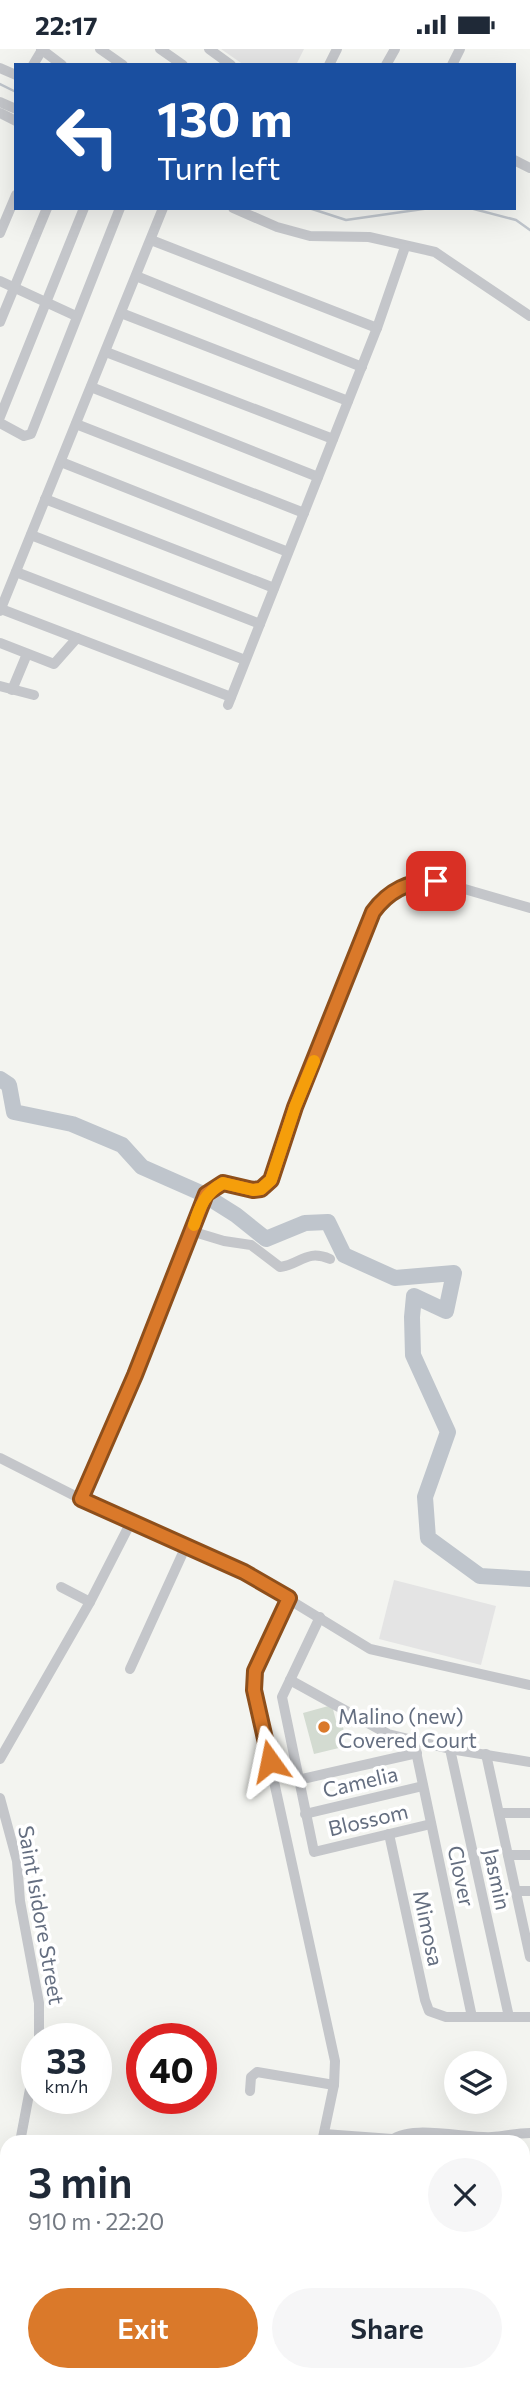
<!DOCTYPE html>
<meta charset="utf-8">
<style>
body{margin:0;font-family:Commissioner,sans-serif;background:#f6f6f7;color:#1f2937;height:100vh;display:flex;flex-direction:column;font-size:26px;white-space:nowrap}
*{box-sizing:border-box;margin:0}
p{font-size:23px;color:#747a83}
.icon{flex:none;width:38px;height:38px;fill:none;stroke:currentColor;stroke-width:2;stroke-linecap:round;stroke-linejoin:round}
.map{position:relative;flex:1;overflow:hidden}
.drawer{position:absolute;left:0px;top:2086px;width:530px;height:247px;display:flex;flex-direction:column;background:#fff;border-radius:21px 21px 0 0;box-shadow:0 7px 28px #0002}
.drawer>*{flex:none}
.banner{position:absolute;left:14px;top:14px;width:502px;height:147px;border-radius:0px;box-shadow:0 7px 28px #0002;background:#1a4fa0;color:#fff;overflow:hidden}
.controls{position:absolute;left:444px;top:2002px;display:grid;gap:14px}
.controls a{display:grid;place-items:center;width:63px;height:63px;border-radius:50%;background:#fff;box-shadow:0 7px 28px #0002;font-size:35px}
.speed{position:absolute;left:21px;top:1974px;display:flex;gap:14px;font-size:35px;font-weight:700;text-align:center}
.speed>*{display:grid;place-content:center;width:91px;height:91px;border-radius:50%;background:#fff;box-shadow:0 7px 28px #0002;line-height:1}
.speed small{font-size:18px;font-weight:400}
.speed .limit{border:10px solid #d22;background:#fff;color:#111}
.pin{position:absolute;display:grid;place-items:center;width:60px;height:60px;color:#fff;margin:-30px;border-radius:14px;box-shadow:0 4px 10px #0006}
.me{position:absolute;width:77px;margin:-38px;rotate:348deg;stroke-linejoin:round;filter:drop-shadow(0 0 5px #0008)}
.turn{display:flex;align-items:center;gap:24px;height:147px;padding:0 28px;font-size:32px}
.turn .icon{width:91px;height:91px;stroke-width:2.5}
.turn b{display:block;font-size:49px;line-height:60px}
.round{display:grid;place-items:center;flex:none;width:74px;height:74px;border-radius:37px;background:#f6f6f7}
.overview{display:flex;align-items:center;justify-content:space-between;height:119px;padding:0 28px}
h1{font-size:42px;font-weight:600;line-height:52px}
.primary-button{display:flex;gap:14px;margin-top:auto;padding:14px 28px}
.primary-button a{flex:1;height:80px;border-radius:42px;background:#da792a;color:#fff;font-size:28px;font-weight:600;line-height:80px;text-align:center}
.primary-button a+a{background:#f6f6f7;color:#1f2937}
.status{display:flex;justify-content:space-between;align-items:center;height:49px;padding:0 35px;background:#fff;direction:ltr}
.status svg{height:19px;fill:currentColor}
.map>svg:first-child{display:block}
.built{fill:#e4e4e4}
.green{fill:#d3dbd1}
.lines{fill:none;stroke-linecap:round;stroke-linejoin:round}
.stream{stroke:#bfc5cc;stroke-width:2.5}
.river{stroke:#bfc5cc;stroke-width:16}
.minor{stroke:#c4c6ca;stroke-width:10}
.route-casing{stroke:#8e4f1b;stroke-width:18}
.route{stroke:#da792a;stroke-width:12}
.slow{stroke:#f59e0b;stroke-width:12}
.poi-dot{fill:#da792a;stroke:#fff;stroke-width:2.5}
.labels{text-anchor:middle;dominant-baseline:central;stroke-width:7;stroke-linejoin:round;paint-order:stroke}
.poi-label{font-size:21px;fill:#646e80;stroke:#fff;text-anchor:start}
.street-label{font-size:21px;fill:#646e80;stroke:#fff}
</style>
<div class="status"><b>22:17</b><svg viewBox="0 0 49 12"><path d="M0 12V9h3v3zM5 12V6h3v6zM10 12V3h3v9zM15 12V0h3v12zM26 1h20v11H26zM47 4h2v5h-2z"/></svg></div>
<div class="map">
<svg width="530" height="2332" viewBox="0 0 530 2332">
<rect width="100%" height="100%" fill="#f3f4f0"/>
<g class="built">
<path d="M221 0H304L296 16H244Z"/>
<path d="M394 1531 496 1557 481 1616 379 1590Z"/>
</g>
<path class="green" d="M332 1656 336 1672 341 1671 344 1682 339 1684 343 1698 314 1705 303 1664Z"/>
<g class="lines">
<g class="stream">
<path d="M0 35 16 43"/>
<path d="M309 159 346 171 430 159"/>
<path d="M470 159 516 171 530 181"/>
</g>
<path class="river" d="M0 1030 9 1036 14 1063 72 1075 122 1096 142 1118 201 1144 236 1166 266 1190 305 1174 328 1173 344 1206 395 1229 454 1224 446 1262 414 1247 412 1268 413 1306 448 1383 425 1448 428 1489 480 1527 530 1530"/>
<g class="minor">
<path d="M41 0 62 16"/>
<path d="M100 0 123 16"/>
<path d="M160 0 183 16"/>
<path d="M209 0 231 16"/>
<path d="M33 16 42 1"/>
<path d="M329 16 337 0"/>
<path d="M386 16 395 0"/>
<path d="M452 16 460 0"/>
<path d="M0 19 16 26"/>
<path d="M0 53 16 60"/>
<path d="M0 64 16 72"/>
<path d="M514 111 530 119"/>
<path d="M233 159 277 178 310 187 369 188 435 203 530 267"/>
<path d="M0 184 16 146"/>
<path d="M151 191 377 279"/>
<path d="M136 227 362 318"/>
<path d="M0 232 76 267"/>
<path d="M121 264 348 352"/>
<path d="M0 273 47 159"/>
<path d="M106 303 333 390"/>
<path d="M91 338 318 428"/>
<path d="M0 368 84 159"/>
<path d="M0 374 24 387 31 385 120 159"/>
<path d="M76 375 304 464"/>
<path d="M61 413 288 503"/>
<path d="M45 450 274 539"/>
<path d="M31 486 260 575"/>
<path d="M16 523 245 611"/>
<path d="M1 560 231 648"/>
<path d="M0 562 163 159"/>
<path d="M0 594 54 615 77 589"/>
<path d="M0 637 34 646"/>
<path d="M12 641 27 605"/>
<path d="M228 656 377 279 405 198"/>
<path d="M191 1182 224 1192 251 1196 280 1218C301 1215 306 1200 330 1210"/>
<path d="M0 1409 81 1450 244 1523 370 1600 530 1636"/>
<path d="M81 1450 135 1326 206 1145 223 1134 252 1141 261 1140 271 1131 295 1058 359 897 373 863 389 845 418 833 437 832 530 859"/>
<path d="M61 1538 90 1553"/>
<path d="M289 1549 255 1622 254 1641 335 2012 334 2036 322 2093"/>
<path d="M320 1568 282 1648 314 1803 431 1775"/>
<path d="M130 1620 186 1497"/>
<path d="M290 1631 388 1685 450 1700 530 1713"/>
<path d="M414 1693 472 1968"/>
<path d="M450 1700 509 1968"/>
<path d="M486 1705 530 1908"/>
<path d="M0 1710 90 1553 131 1473"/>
<path d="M298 1731 417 1704"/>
<path d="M0 1749 17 1812 20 1852 39 1954V1990"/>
<path d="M499 1764H530"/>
<path d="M305 1765 423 1737"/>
<path d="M389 1785 425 1951 429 1962 446 1968H530"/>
<path d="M508 1806H530"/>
<path d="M516 1842H530"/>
<path d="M250 2042 251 2028 257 2023 334 2036"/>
<path d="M324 2085 392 2090"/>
<path d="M20 2093 37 2003"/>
<path d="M390 2093C406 2074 468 2090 492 2088 505 2087 517 2084 530 2084"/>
<path d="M0 2185 7 2150"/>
<path d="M523 2316 530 2263"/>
<path d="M0 2320 7 2322"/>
<path d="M22 2326 37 2332"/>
<path d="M285 2332 286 2326"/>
<path d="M360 2332 361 2326"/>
<path d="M464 2332 465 2326"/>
<path d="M521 2332 522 2326"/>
</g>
</g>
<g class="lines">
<g class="route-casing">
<path id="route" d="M270 1712 254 1641 255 1622 289 1549 244 1523 81 1450 135 1326 206 1145 223 1134 253 1141 261 1140 271 1131 295 1058 373 863C388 842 410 831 436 832"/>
</g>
<use href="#route" class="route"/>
<path class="slow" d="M194 1176C200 1157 205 1144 223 1134L253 1141 261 1140 271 1131 295 1058 314 1012"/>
</g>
<circle class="poi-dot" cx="324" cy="1678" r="7"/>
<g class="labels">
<g class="poi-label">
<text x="338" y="1666">Malino (new)<tspan x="338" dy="24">Covered Court</tspan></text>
</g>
<g class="street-label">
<text transform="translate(360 1732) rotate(-13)">Camelia</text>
<text transform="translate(368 1770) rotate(-13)">Blossom</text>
<text transform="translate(462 1827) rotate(78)">Clover</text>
<text transform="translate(498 1830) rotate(78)">Jasmin</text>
<text transform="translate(42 1866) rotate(80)">Saint Isidore Street</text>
<text transform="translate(429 1879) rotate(78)">Mimosa</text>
</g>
</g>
</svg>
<div class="controls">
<a><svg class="icon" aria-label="layers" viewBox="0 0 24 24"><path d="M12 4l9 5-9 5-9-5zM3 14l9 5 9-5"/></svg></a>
</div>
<div class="speed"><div>33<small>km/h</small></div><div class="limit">40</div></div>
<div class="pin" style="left:436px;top:832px;background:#d93025"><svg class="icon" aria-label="arrive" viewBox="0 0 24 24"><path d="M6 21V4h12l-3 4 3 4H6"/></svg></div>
<svg class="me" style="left:270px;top:1712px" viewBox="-20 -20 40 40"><path d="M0-17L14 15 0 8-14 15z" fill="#da792a" stroke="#fff" stroke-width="4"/></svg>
<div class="banner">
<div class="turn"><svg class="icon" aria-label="left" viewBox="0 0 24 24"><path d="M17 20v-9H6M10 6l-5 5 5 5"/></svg><div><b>130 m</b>Turn left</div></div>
</div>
<section class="drawer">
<div class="overview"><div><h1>3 min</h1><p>910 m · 22:20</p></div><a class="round"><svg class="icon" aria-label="close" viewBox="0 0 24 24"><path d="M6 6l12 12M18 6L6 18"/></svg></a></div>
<div class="primary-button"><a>Exit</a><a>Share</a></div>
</section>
</div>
